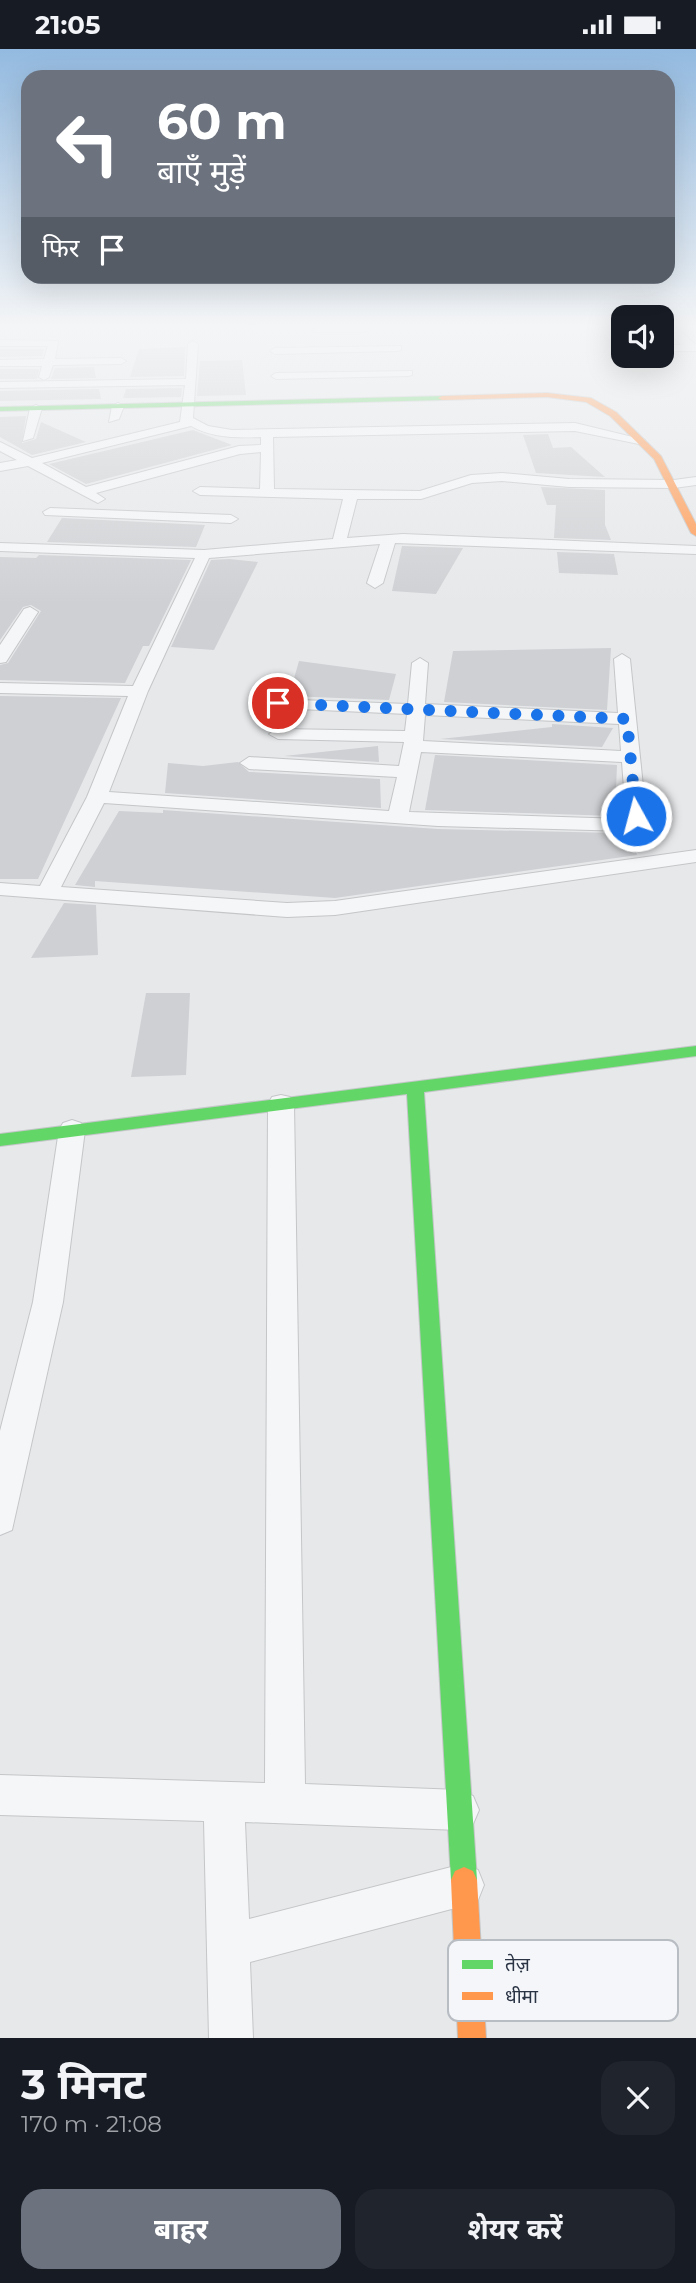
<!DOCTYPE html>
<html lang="hi">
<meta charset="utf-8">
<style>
body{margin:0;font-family:Montserrat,"Noto Sans Devanagari",sans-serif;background:#20242c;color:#f1f3f6;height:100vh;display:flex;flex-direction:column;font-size:26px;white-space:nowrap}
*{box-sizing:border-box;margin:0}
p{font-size:23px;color:#9ea1a6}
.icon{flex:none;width:38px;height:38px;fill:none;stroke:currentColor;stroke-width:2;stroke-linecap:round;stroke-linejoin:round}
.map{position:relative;height:1989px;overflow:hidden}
.sheet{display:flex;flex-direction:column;background:#171b24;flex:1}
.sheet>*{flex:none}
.hud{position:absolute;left:21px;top:21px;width:654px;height:214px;border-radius:21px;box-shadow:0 7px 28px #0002;background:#6c737f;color:#fff;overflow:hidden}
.fabs{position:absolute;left:611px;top:256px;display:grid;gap:14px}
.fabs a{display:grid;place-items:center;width:63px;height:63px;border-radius:14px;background:#171b24;box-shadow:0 7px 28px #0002;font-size:35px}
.pin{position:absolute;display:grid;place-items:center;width:60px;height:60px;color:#fff;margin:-30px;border:4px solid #fff;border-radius:50%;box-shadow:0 2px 7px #0007}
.me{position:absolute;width:77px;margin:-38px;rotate:353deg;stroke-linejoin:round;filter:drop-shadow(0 0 5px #0008)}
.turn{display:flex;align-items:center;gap:24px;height:147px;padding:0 21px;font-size:32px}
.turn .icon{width:91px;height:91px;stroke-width:2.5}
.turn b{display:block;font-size:49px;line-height:60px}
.then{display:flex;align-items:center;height:66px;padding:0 21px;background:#0003;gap:14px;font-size:26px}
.round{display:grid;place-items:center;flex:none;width:74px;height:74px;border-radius:21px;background:#20242c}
.headline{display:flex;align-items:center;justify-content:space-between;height:119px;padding:0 21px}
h1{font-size:42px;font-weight:700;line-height:52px}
.cta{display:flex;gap:14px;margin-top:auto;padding:14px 21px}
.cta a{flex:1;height:80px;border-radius:21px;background:#6c737f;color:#fff;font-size:28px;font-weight:700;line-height:80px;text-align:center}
.cta a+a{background:#20242c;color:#f1f3f6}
.status{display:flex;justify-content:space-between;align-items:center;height:49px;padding:0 35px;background:#171b24;direction:ltr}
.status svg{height:19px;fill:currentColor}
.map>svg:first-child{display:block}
.building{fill:#ced0d3}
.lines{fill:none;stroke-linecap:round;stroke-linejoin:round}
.street-casing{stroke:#c4c6c8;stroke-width:2}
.fast-casing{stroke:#c4c6c8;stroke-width:2}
.slow-casing{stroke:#c4c6c8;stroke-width:2}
.street{fill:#f5f6f7;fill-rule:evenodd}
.fast{fill:#63d668;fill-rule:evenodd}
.slow{fill:#ff974d;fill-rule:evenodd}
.route{stroke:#1a73e8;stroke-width:12;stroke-dasharray:0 21.6}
.key{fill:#f4f6f9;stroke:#b8bcc3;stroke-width:2}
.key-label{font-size:19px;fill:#2b3445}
</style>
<div class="status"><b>21:05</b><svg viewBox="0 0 49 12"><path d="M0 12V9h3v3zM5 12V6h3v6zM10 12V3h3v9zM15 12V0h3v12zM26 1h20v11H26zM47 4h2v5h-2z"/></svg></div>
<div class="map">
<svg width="696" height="1989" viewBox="0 0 696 1989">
<rect width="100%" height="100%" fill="#e6e8ea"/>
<g class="building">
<path d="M185 298 184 327 130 328 139 300Z"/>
<path d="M0 300H44L42 307 0 308Z"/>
<path d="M242 311 246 346 197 347 200 312Z"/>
<path d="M94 318 96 329 51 330 55 319Z"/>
<path d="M0 320H39L37 330H0Z"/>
<path d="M182 339 181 348 123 349 126 340Z"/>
<path d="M99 340 101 350 0 352V342Z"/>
<path d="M26 367 22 394 36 390 41 373 86 393 32 406 0 388V368Z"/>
<path d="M193 381 232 396 86 435 49 415Z"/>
<path d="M548 385 553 399 571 398 605 428 536 424 523 386Z"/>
<path d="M541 438 605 441V476L611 491 554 489 556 456H547Z"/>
<path d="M62 469 205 476 196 498 47 493Z"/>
<path d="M402 497 463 499 436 545 392 542Z"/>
<path d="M557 503 614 505 618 526 559 524Z"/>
<path d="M39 506 191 511 149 597H143L125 634 0 631V616L8 614 41 562 31 556 23 558 0 591V508L36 509Z"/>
<path d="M229 510 258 513 214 601 171 598 211 511Z"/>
<path d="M611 599 607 661 444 653 453 602Z"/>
<path d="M299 612 396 625 389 651 289 647Z"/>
<path d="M0 647 121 649 38 830H0Z"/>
<path d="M552 675 613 679 602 698 440 690 552 678Z"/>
<path d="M378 697 379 713 284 707Z"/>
<path d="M435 706 617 716 615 767 425 761Z"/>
<path d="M238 713 249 723 380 730 381 759 165 744 168 714 203 717Z"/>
<path d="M163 761 438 780 615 784 630 786 637 806 335 849 95 832V838L75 836 119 762 163 764Z"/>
<path d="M64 854 96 856 98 906 31 909Z"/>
<path d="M146 944H190L186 1026 131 1028Z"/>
</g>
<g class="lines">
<g class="street-casing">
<g id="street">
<path d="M663 276H674L696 296V302H662V296H681Z"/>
<path d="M316 278 364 277 369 280 364 283H312Z"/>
<path d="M0 291 58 292 55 310 121 309 126 312 121 315 53 316 49 328 44 331 39 328 42 317H0V311L44 310 48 297H0Z"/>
<path d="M193 292 198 295 193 369 208 377 232 381 575 374 645 391 639 395 575 382 273 388 274 440 420 442 471 426 502 424 569 430 674 431 696 428V436L674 439 569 438 502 432 472 434 421 450H357L347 489 403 485 696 497V505L395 494 383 534 375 539 367 534 380 495 209 509 148 642 109 743 389 762 397 728 249 720 240 714 249 708 399 717 404 693 278 690 269 685 278 680 405 682 407 665 278 659 272 658 269 654 272 650 408 655 412 614 420 609 428 614 425 655 618 664 614 610 622 605 630 610 646 767 635 780 628 782 438 777 104 754 61 838 287 854 335 852 696 801V813L335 866 287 868 0 846V834L40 837 87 748 128 647 0 644V634L133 637 195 509 0 502V494L204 501 333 490 343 450 200 446 193 442 200 438 260 440 261 403 240 405 96 444 105 450 98 454 28 417 0 422V414L17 411 0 402V393L32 409 180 373 185 336 0 339V333L186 330 188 295ZM191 377C212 389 237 389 261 388V396L239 397 86 438 42 414ZM425 666 619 675 621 702 423 692ZM421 703 622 713 626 766 623 770 409 763Z"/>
<path d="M401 297V301L397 302 275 305 270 302 275 299Z"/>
<path d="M412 322V326L408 327 276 330 271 327 276 324Z"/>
<path d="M118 354 124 357 119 370 109 373 112 357Z"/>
<path d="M36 356 42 359 33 389 23 392 30 359Z"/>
<path d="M50 459 231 466 238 470 231 474 45 466 43 463Z"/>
<path d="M30 558 38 563 6 613 0 614V596L24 560Z"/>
<path d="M281 1046 290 1048 294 1055 305 1735 459 1741 473 1747 479 1761 473 1775 459 1781 245 1773 249 1870 463 1815 478 1821 484 1836 478 1851 463 1857 250 1913 253 1989H209L204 1772 0 1766V1726L265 1734 268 1055 272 1048Z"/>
<path d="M72 1071 81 1074 85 1081 63 1253 12 1481 0 1486V1382L33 1253 59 1081 63 1074Z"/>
</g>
</g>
<g class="fast-casing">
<g id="fast">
<path d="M445 347 442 351 0 362V358Z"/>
<path d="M696 997V1007L424 1043 477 1831 473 1840 464 1844 455 1840 451 1831 407 1045 0 1097V1085Z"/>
</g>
</g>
<g class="slow-casing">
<g id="slow">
<path d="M547 344 591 349 616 363 661 407 696 475V487L691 484 654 410 610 367 586 353 547 348 442 351 438 349 442 347Z"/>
<path d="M464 1818 473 1822 477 1831 486 1989H458L451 1831 455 1822Z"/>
</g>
</g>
<use href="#street" class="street"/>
<use href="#fast" class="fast"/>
<use href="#slow" class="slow"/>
</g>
<linearGradient id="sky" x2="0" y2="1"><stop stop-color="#93bae0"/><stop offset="0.5" stop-color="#f4f5f6"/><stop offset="1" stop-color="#f4f5f6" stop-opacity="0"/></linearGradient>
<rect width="696" height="555" fill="url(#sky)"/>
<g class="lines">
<path class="route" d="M278 654 627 670 636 767"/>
</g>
<rect x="448" y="1891" width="230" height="81" rx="10" class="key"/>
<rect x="462" y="1911" width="31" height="9" fill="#63d668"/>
<rect x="462" y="1943" width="31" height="8" fill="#ff974d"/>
<g class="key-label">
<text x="505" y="1922">तेज़</text>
<text x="505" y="1954">धीमा</text>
</g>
</svg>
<div class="fabs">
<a><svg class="icon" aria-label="sound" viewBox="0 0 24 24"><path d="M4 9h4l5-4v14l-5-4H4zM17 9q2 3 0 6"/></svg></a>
</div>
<div class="pin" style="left:278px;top:654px;background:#d93025"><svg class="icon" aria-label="arrive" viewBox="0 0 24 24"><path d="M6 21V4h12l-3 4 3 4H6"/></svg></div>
<svg class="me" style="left:636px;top:767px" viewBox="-20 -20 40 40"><circle r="17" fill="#1a73e8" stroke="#fff" stroke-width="3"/><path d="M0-11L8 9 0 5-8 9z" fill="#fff"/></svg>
<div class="hud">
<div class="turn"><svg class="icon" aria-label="left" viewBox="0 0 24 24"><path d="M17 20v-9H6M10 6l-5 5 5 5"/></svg><div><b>60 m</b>बाएँ मुड़ें</div></div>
<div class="then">फिर<svg class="icon" aria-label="arrive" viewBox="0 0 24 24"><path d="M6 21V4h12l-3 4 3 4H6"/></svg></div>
</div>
</div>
<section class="sheet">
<div class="headline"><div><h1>3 मिनट</h1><p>170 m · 21:08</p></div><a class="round"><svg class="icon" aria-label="close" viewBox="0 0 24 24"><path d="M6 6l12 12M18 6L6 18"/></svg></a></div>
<div class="cta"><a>बाहर</a><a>शेयर करें</a></div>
</section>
